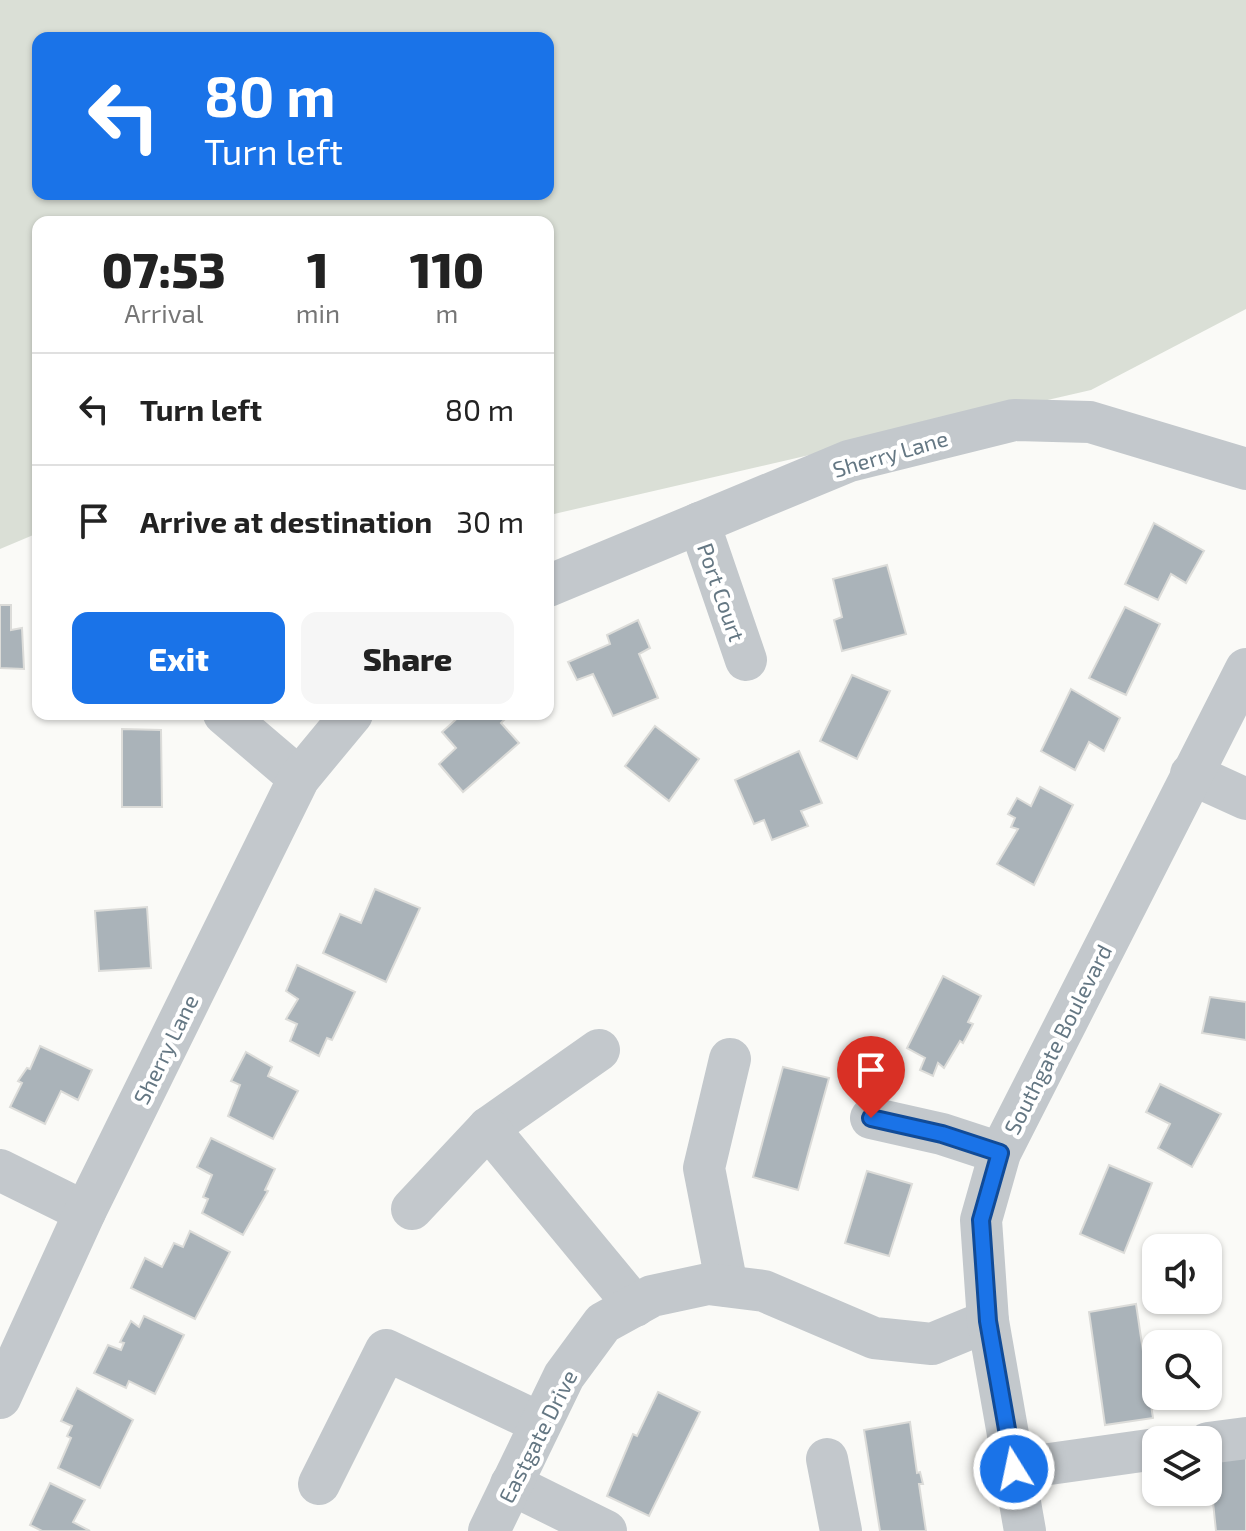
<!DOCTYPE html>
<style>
body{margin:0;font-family:"Exo 2",sans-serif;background:#f6f6f6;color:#222;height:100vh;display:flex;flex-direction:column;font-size:30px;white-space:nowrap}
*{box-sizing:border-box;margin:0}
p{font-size:26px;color:#767676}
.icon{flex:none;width:44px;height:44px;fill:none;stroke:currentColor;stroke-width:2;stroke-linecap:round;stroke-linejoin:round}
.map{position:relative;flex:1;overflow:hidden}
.drawer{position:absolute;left:32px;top:216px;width:522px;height:504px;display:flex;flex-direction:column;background:#fff;border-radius:16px;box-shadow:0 2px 6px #0004}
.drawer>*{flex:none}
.guide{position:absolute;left:32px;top:32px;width:522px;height:168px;border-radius:16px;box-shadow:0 2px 6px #0004;background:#1a73e8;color:#fff;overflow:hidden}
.controls{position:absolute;left:1142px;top:1234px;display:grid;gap:16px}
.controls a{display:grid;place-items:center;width:80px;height:80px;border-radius:16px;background:#fff;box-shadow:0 2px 6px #0004;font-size:40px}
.pin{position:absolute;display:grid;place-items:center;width:68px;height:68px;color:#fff;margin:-82px -34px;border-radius:50% 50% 50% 0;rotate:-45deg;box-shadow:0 0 8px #0007}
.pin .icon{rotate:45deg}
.me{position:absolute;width:88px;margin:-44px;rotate:350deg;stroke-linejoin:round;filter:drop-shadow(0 0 6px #0008)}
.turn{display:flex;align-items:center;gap:28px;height:168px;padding:0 40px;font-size:36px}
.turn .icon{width:104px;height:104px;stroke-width:2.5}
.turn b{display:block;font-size:56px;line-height:68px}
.eta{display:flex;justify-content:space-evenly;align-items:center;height:136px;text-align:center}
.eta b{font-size:48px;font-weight:800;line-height:56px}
.action{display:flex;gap:16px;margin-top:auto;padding:16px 40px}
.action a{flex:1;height:92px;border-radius:16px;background:#1a73e8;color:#fff;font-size:32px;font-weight:800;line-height:92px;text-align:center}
.action a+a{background:#f6f6f6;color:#222}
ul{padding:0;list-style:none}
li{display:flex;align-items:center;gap:24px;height:112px;padding:0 40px;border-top:2px solid #e0e0e0}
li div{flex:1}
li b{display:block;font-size:30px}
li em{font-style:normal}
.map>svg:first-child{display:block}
.green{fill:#dadfd6;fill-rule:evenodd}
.building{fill:#aab3b9;stroke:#dcdcd9;stroke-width:2}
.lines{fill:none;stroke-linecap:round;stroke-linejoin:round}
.minor{stroke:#c3c8cc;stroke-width:42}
.route-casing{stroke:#114b97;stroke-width:20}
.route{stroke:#1a73e8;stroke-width:14}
.labels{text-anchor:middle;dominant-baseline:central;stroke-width:8;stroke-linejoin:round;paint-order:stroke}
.street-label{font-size:22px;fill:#647783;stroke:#fff}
</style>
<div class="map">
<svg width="1246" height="1531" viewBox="0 0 1246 1531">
<rect width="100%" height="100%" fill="#fafaf7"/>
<path class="green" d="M0 0H1246V309L1091 390 554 514 548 513V222H38V533L0 549ZM38 38H548V194H38Z"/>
<g class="building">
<path d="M1154 523 1204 551 1186 583 1171 574 1158 600 1125 584Z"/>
<path d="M887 565 906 634 842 651 834 620 842 617 833 579Z"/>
<path d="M0 605H11V630L22 628 24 669 0 668Z"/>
<path d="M1125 607 1160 624 1126 695 1089 678Z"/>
<path d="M638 620 650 648 639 654 658 698 613 716 593 674 577 680 568 662 610 644 607 635Z"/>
<path d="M852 675 890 691 857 759 820 741Z"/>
<path d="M1071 689 1120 718 1104 751 1089 742 1075 770 1041 751Z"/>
<path d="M462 714H510L501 723 519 743 463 792 439 764 456 748 442 732Z"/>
<path d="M655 726 699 759 669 801 625 766Z"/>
<path d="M122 729 161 730 162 807H122Z"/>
<path d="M799 751 822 803 801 811 808 826 772 840 764 820 754 824 735 780Z"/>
<path d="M1040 787 1073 805 1034 885 997 864 1018 829 1011 827 1015 818 1008 814 1017 798 1031 806Z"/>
<path d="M375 889 420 908 386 982 323 953 340 914 361 923Z"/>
<path d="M147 907 151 968 99 971 95 911Z"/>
<path d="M297 965 355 992 332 1040 327 1038 319 1056 290 1041 297 1024 286 1019 298 999 286 991Z"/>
<path d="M943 976 981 996 968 1022 973 1024 963 1043 960 1041 944 1068 938 1063 933 1076 920 1070 925 1058 907 1048Z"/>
<path d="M1210 997 1246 1002V1040L1202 1033Z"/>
<path d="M40 1046 92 1070 78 1100 61 1091 45 1124 10 1107 22 1083 18 1081 27 1068 30 1069Z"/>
<path d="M246 1052 272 1067 268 1076 298 1091 273 1139 228 1116 240 1085 231 1081Z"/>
<path d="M783 1067 829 1078 798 1190 753 1177Z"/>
<path d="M1160 1084 1221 1114 1192 1167 1158 1148 1170 1124 1146 1112Z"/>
<path d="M211 1138 275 1169 265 1190 268 1191 243 1235 202 1213 208 1199 203 1197 212 1175 197 1167Z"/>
<path d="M1109 1165 1152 1183 1124 1253 1080 1234Z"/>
<path d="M867 1171 912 1184 889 1256 845 1243Z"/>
<path d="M190 1231 230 1252 195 1319 131 1288 145 1258 162 1267 174 1243 183 1247Z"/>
<path d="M1136 1304 1153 1418 1105 1425 1089 1312Z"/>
<path d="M144 1316 184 1335 155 1394 129 1381 126 1388 94 1373 108 1345 121 1350 124 1343 120 1342 131 1321 139 1327Z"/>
<path d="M77 1388 133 1420 100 1488 58 1468 71 1438 67 1436 72 1426 61 1421Z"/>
<path d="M658 1392 700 1412 649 1516 607 1496 633 1434 637 1436Z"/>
<path d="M910 1422 917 1473 920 1472 923 1484H919L926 1531H880L864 1430Z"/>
<path d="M1246 1448V1531H1216L1208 1454Z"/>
<path d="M50 1483 85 1500 73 1522 90 1531H42L30 1525Z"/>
</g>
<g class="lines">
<g class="minor">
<path d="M699 523 746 660"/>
<path d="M548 586 849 461 1014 420 1090 422 1246 469"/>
<path d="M224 714 299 778"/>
<path d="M1191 774 1246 799"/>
<path d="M871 1118 942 1134 1000 1153"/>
<path d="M488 1128 599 1050"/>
<path d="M0 1170 85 1212"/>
<path d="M412 1209 488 1128 635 1306"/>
<path d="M727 1286 704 1168 730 1059"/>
<path d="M0 1398 85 1212 299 778 352 714"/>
<path d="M1208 1443 1246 1438"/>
<path d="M827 1459 841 1531"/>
<path d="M1014 1469 1156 1449"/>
<path d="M319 1484 386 1350 540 1423"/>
<path d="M511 1484 606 1531"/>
<path d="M489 1531 564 1376 603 1323 652 1296 708 1284 764 1291 874 1338 932 1344 988 1321"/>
<path d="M1025 1531 988 1321 981 1220 1000 1153 1246 669"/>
</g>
</g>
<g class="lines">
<g class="route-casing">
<path id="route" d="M871 1118 942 1134 1000 1153 981 1220 988 1321 1014 1469"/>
</g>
<use href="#route" class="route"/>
</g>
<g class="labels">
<g class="street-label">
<text transform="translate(890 453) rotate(-16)">Sherry Lane</text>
<text transform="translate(722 592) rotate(71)">Port Court</text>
<text transform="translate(1057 1039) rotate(-63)">Southgate Boulevard</text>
<text transform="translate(165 1049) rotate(-64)">Sherry Lane</text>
<text transform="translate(537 1436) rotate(-63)">Eastgate Drive</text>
</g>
</g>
</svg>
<div class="controls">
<a><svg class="icon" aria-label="sound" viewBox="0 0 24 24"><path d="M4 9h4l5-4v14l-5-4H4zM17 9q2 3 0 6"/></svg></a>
<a><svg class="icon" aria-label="search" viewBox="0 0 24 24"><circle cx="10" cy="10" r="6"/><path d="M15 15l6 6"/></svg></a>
<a><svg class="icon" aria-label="layers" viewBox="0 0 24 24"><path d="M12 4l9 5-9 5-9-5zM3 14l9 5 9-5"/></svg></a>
</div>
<div class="pin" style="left:871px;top:1118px;background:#d93025"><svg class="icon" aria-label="arrive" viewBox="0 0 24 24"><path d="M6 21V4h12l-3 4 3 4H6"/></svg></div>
<svg class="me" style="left:1014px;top:1469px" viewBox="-20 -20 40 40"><circle r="17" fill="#1a73e8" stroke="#fff" stroke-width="3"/><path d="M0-11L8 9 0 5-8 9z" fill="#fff"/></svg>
<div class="guide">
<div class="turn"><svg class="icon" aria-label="left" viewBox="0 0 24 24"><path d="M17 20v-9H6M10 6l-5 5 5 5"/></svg><div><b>80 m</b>Turn left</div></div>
</div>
<section class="drawer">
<div class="eta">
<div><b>07:53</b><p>Arrival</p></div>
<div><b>1</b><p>min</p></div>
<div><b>110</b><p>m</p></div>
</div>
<ul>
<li><svg class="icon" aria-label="left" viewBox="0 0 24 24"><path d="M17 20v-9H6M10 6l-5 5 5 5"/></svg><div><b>Turn left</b></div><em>80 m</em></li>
<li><svg class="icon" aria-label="arrive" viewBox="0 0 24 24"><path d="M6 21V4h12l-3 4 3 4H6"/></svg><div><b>Arrive at destination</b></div><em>30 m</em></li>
</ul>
<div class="action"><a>Exit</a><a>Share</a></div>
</section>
</div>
